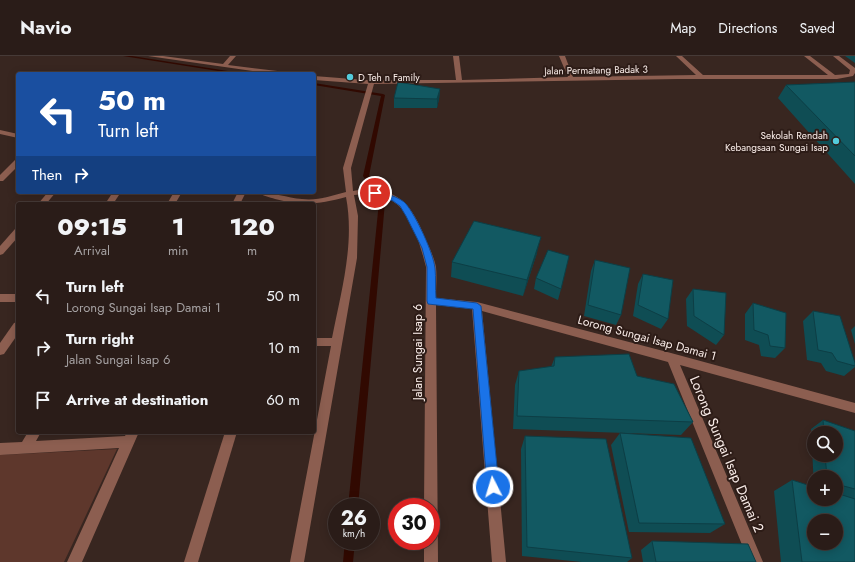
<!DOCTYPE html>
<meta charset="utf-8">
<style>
body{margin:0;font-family:Jost,sans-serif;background:#322521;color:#f1f3f6;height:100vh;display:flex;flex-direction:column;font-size:15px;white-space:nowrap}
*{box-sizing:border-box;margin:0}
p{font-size:13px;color:#a5a1a2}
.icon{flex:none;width:22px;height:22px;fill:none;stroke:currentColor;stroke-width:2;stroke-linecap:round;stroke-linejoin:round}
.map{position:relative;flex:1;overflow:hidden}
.side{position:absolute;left:16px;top:146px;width:300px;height:232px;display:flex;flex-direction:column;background:#2a1c18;border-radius:4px;box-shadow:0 2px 10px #0003,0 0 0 1px #463a37}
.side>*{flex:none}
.top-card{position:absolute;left:16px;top:16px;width:300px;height:122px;border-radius:4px;box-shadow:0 2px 10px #0003,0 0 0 1px #463a37;background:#1a4fa0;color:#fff;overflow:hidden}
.fabs{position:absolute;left:807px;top:370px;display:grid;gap:8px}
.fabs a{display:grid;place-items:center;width:36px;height:36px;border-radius:50%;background:#2a1c18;box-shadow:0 2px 10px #0003,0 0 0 1px #463a37;font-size:20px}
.speed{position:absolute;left:328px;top:442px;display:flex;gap:8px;font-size:20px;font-weight:700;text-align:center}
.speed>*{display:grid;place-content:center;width:52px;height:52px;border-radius:50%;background:#2a1c18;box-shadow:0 2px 10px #0003,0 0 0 1px #463a37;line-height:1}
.speed small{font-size:10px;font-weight:400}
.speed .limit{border:6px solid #d22;background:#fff;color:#111}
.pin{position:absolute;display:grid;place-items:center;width:34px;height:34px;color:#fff;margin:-17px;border:2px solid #fff;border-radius:50%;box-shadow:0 1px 4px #0007}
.me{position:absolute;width:44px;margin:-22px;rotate:355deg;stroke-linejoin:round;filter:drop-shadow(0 0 3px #0008)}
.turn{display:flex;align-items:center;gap:14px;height:84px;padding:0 16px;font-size:18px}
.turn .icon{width:52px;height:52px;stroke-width:2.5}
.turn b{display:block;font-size:28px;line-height:34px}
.then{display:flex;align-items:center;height:38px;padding:0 16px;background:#0003;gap:8px;font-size:15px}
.eta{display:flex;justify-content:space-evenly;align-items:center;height:68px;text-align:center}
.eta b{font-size:24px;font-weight:800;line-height:28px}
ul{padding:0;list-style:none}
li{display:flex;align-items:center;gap:12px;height:52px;padding:0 16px}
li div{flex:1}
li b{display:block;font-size:15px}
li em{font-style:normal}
header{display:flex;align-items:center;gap:24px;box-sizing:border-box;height:56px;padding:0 20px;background:#2a1c18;border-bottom:1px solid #463a37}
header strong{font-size:19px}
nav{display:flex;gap:22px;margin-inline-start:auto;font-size:14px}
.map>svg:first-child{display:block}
.green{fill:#5e372c}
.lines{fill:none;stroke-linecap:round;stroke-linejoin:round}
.stream{fill:#310901;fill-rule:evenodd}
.minor{fill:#8c5e50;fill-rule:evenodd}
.wall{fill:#0f4d54;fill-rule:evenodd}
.shaded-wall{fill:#0d3e45}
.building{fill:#125962;stroke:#0d3e45;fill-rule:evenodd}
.route{fill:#1a73e8;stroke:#114b97}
.poi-dot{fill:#53cbdb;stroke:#2d1c17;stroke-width:1.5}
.labels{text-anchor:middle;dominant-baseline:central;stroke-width:4;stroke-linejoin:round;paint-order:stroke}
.far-street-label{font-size:10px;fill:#faede9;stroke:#2d1c17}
.far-poi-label{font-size:10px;fill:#faede9;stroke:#2d1c17;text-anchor:start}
.street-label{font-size:12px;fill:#faede9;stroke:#2d1c17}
.near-street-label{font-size:14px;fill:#faede9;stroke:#2d1c17}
</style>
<header>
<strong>Navio</strong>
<nav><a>Map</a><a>Directions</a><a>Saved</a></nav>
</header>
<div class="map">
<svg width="855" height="506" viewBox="0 0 855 506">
<rect width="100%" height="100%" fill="#382620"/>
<path class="green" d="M117 393 64 506H0V399Z"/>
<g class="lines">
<g class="stream">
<path d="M123 0H132L247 18H237Z"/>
<path d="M314 27 383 38 385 39 369 120 372 125 381 130V132C373 133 367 126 363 120L381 40 314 29Z"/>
<path d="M382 144 385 146 358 451H348L379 146Z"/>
<path d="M345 485H355L353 506H343Z"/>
</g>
<g class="minor">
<path d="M148 0H163L223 8 230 0H236L228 9 286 16 289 18H273Z"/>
<path d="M453 0H459L462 24 568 21 559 0H565L573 21 696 19 676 0H682L703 19H828L804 0H810L835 19 849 18 850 14 833 0H839L855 12V17L853 20 837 23H678L374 28 351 112 353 135C394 128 411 146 425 182 429 191 434 201 436 211 437 221 436 232 436 242L477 246 671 297 855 347V357L680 309 763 506H749L668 306 482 255 506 506H492L472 253 436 249 438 506H424V485H431V451H424L426 211C415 170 406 132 354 139L358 160 357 202 304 506H290L331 290H314V282H332C341 236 355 188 346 141 320 148 303 150 275 143 270 141 262 140 258 136 273 136 287 142 302 143 317 145 331 140 346 136L343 112 368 28 314 24V20L365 24H456Z"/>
<path d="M0 74 18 78V82L0 78Z"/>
<path d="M15 104H18V110L3 125H0V119Z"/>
<path d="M48 136H56L46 148H38Z"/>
<path d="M113 136H121L113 148H105Z"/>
<path d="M174 136H182L175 148H167Z"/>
<path d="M238 136H246L240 148H232Z"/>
<path d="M18 172V181L3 198 0 199V190L15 173Z"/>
<rect x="0" y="238" width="18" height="8"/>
<path d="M18 266V278L4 298 0 299V287L14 267Z"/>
<path d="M28 376H41L36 385 125 380 127 376H139L82 506H67L119 392 0 399V387L22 386Z"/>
<path d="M225 376H237L198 506H184Z"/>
</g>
</g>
<g class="wall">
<path d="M845 0H855V7Z"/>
<path d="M855 26V128L778 42 786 29Z"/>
<path d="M440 33 439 43 437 52H394V42Z"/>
<path d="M537 197 523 240 451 221 452 206Z"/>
<path d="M595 204 621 259 616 269 584 260 591 215Z"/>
<path d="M643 218 668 263 661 273 633 260 638 228Z"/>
<path d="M536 222 561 233 558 244 534 233Z"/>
<path d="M693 233 724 279 716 289 687 270 686 243Z"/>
<path d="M753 247 785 292 775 302 761 300 759 289 745 284V258Z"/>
<path d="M813 255 855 307V311L844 320 826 315 821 307 807 304 803 265Z"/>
<path d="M855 270V288L851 274Z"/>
<path d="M555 301 637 320 693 366 681 379 513 373 515 329 519 315 551 311Z"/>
<path d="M823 364 855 375V506H781L774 435 792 424 814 431 811 373ZM814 377H836V399H814ZM814 421H836V443H814Z"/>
<path d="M620 377 725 468 710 477 629 476 611 389Z"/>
<path d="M525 380 632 502 627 506H582L522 500 521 393Z"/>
<path d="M652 485 756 506H643L641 494Z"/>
</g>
<g class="shaded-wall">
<path d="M440 33 439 43 437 52V43Z"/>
<path d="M541 181 537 197 523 240 527 224Z"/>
</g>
<g class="building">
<path d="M398 26 440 33 437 43 394 42Z"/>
<path d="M855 26V100L786 29Z"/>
<path d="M474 165 541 181 527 224 452 206Z"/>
<path d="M548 194 569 200 561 233 536 222Z"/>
<path d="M595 204 630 212 621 259 588 249Z"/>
<path d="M643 218 673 224 668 263 638 249Z"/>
<path d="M693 233 726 237 724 279 694 260Z"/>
<path d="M753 247 786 257 785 292 770 290 768 279 754 274Z"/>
<path d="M813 255 840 260 855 307V310L837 305 832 297 818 294Z"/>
<path d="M629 298 637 320 674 328 693 366 517 360 519 315 554 310 555 301Z"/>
<path d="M823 364 855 375V433L836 428V421H827L825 399H836V377H824Z"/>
<path d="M620 377 691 382 725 468 639 467Z"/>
<path d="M525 380 606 383 632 502 527 491Z"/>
<path d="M792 424 814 431V443H836V437L855 443V506H802ZM814 465H836V487H814Z"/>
<path d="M652 485 748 488 756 506H656Z"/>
</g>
<path class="route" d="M372 135C379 134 402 142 406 148 416 160 433 196 435 212 436 222 435 232 436 242L477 247 481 250 499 431 497 435 493 437 489 435 487 431 473 253 428 248 427 245V211L422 192 406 160 400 150 393 145 372 138Z"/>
<g class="poi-dot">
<circle cx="350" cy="21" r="4"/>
<circle cx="836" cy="85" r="4"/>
</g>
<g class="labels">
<g class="far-street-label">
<text transform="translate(596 14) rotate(-1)">Jalan Permatang Badak 3</text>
</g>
<g class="far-poi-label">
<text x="358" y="21">D Teh n Family</text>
<text x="828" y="79" text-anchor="end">Sekolah Rendah<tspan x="828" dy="12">Kebangsaan Sungai Isap</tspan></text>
</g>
<g class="street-label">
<text transform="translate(647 282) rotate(15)">Lorong Sungai Isap Damai 1</text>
<text transform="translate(418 296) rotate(-90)">Jalan Sungai Isap 6</text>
</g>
<g class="near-street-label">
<text transform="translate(727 398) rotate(67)">Lorong Sungai Isap Damai 2</text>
</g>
</g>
</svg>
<div class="fabs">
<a><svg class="icon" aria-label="search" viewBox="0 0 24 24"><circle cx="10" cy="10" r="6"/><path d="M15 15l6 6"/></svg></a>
<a>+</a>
<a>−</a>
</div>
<div class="speed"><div>26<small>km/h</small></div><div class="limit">30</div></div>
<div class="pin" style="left:375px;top:137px;background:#d93025"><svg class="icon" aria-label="arrive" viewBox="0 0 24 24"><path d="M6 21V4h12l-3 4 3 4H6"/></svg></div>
<svg class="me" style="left:493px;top:431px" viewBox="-20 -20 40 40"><circle r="17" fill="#1a73e8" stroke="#fff" stroke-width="3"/><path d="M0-11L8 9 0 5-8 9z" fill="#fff"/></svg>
<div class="top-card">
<div class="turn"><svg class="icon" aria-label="left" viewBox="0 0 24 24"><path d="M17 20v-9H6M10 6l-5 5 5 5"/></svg><div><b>50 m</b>Turn left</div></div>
<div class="then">Then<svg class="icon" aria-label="right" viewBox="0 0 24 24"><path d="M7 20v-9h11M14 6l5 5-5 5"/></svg></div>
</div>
<section class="side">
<div class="eta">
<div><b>09:15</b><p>Arrival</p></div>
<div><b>1</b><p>min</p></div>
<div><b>120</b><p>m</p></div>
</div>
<ul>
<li><svg class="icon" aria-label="left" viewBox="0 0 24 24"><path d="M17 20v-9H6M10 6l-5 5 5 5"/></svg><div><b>Turn left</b><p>Lorong Sungai Isap Damai 1</p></div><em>50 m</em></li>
<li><svg class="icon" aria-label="right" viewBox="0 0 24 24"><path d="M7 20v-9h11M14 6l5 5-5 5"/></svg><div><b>Turn right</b><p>Jalan Sungai Isap 6</p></div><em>10 m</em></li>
<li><svg class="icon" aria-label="arrive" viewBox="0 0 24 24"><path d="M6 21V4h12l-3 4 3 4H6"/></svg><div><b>Arrive at destination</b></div><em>60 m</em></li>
</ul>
</section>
</div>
